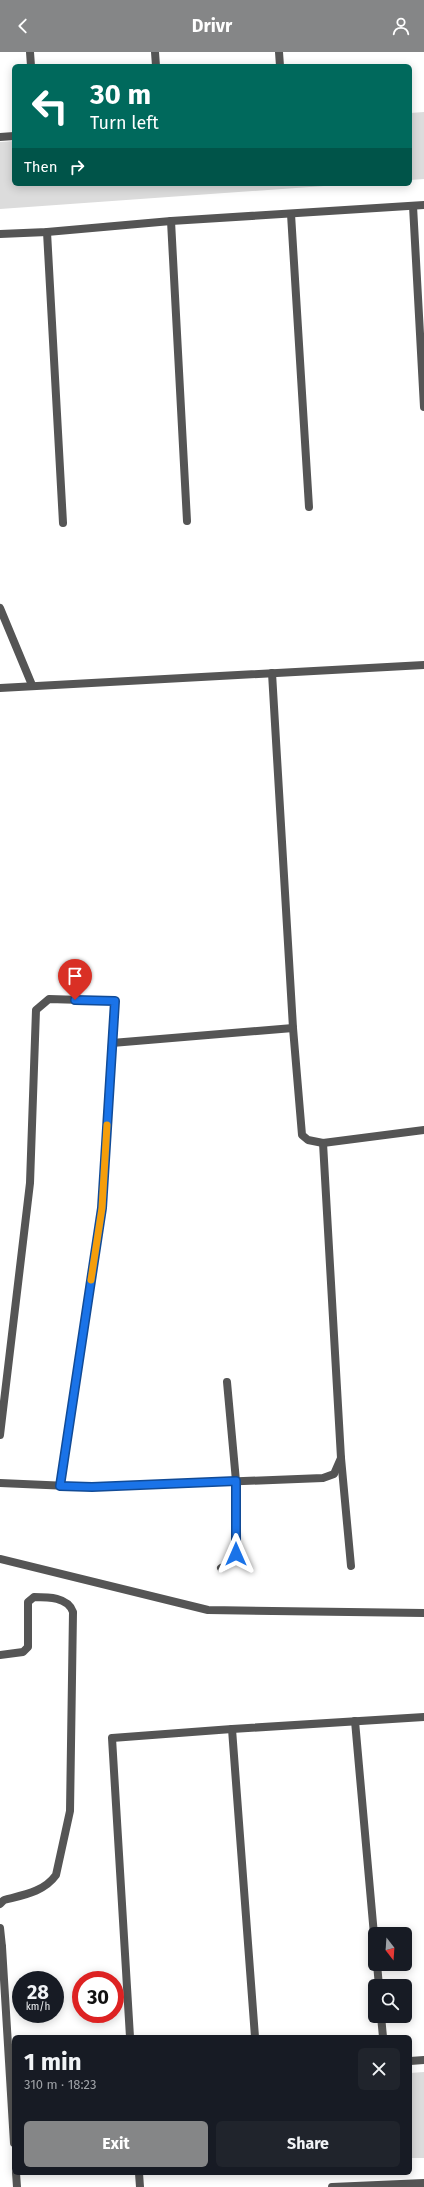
<!DOCTYPE html>
<meta charset="utf-8">
<style>
body{margin:0;font-family:"Fira Sans",sans-serif;background:#20242c;color:#f1f3f6;height:100vh;display:flex;flex-direction:column;font-size:15px;white-space:nowrap}
*{box-sizing:border-box;margin:0}
p{font-size:13px;color:#9ea1a6}
.icon{flex:none;width:22px;height:22px;fill:none;stroke:currentColor;stroke-width:2;stroke-linecap:round;stroke-linejoin:round}
.map{position:relative;flex:1;overflow:hidden}
.details{position:absolute;left:12px;top:1983px;width:400px;height:140px;display:flex;flex-direction:column;background:#171b24;border-radius:6px;box-shadow:0 2px 10px #0003}
.details>*{flex:none}
.top-card{position:absolute;left:12px;top:12px;width:400px;height:122px;border-radius:6px;box-shadow:0 2px 10px #0003;background:#00695c;color:#fff;overflow:hidden}
.needle{width:26px;rotate:163deg}
.fabs{position:absolute;left:368px;top:1875px;display:grid;gap:8px}
.fabs a{display:grid;place-items:center;width:44px;height:44px;border-radius:6px;background:#171b24;box-shadow:0 2px 10px #0003;font-size:20px}
.speed{position:absolute;left:12px;top:1919px;display:flex;gap:8px;font-size:20px;font-weight:700;text-align:center}
.speed>*{display:grid;place-content:center;width:52px;height:52px;border-radius:50%;background:#171b24;box-shadow:0 2px 10px #0003;line-height:1}
.speed small{font-size:10px;font-weight:400}
.speed .limit{border:6px solid #d22;background:#fff;color:#111}
.pin{position:absolute;display:grid;place-items:center;width:34px;height:34px;color:#fff;margin:-41px -17px;border-radius:50% 50% 50% 0;rotate:-45deg;box-shadow:0 0 4px #0007}
.pin .icon{rotate:45deg}
.me{position:absolute;width:44px;margin:-22px;rotate:0deg;stroke-linejoin:round;filter:drop-shadow(0 0 3px #0008)}
.turn{display:flex;align-items:center;gap:14px;height:84px;padding:0 12px;font-size:18px}
.turn .icon{width:52px;height:52px;stroke-width:2.5}
.turn b{display:block;font-size:28px;line-height:34px}
.then{display:flex;align-items:center;height:38px;padding:0 12px;background:#0003;gap:8px;font-size:15px}
.round{display:grid;place-items:center;flex:none;width:42px;height:42px;border-radius:6px;background:#20242c}
.summary{display:flex;align-items:center;justify-content:space-between;height:68px;padding:0 12px}
h1{font-size:24px;font-weight:700;line-height:30px}
.cta{display:flex;gap:8px;margin-top:auto;padding:8px 12px}
.cta a{flex:1;height:46px;border-radius:6px;background:#858687;color:#fff;font-size:16px;font-weight:700;line-height:46px;text-align:center}
.cta a+a{background:#20242c;color:#f1f3f6}
header{display:flex;justify-content:space-between;align-items:center;height:52px;padding:0 12px;background:#858687;color:#fff;font-size:18px;font-weight:700}
.map>svg:first-child{display:block}
.green{fill:#dcdcdc}
.lines{fill:none;stroke-linecap:round;stroke-linejoin:round}
.service{stroke:#555;stroke-width:8}
.minor{stroke:#555;stroke-width:8}
.route-casing{stroke:#114b97;stroke-width:10}
.route{stroke:#1a73e8;stroke-width:7}
.slow{stroke:#f59e0b;stroke-width:7}
</style>
<header><svg class="icon" aria-label="back" viewBox="0 0 24 24"><path d="M15 5l-7 7 7 7"/></svg>Drivr<svg class="icon" aria-label="person" viewBox="0 0 24 24"><circle cx="12" cy="8" r="4"/><path d="M4 21q1-7 8-7t8 7"/></svg></header>
<div class="map">
<svg width="424" height="2135" viewBox="0 0 424 2135">
<rect width="100%" height="100%" fill="#fff"/>
<g class="green">
<path d="M424 60V127L410 128V61Z"/>
<path d="M14 89V132H352L0 157V90Z"/>
<path d="M424 2020V2106H410V2021Z"/>
</g>
<g class="lines">
<g class="service">
<path d="M30 0 31 14"/>
<path d="M155 0 156 14"/>
<path d="M279 0 280 14"/>
<path d="M0 85 14 84"/>
<path d="M413 154 424 355"/>
<path d="M291 162 309 455"/>
<path d="M171 169 187 469"/>
<path d="M47 180 63 471"/>
<path d="M0 182 47 180 171 169 424 153"/>
<path d="M0 556 32 633"/>
<path d="M0 1603 23 1600 28 1595V1550L34 1545C48 1545 68 1545 73 1560L70 1759 56 1823C44 1840 23 1843 4 1848L0 1852"/>
<path d="M0 1876 2 1895"/>
</g>
<g class="minor">
<path d="M272 621 293 976 302 1083 308 1088 323 1091 424 1078"/>
<path d="M0 636 424 613"/>
<path d="M0 1383 30 1131 36 958 49 947 115 949 112 991 293 976"/>
<path d="M341 1406 351 1514"/>
<path d="M0 1431 92 1435 323 1426 334 1422 341 1406 323 1091"/>
<path d="M60 1434 102 1155 112 991"/>
<path d="M0 1507 208 1558 424 1561"/>
<path d="M221 1516 229 1512 236 1502V1429L227 1330"/>
<path d="M355 1669 375 1894"/>
<path d="M232 1677 255 1985"/>
<path d="M2 1895 14 2091"/>
<path d="M377 1912 379 1934"/>
<path d="M381 1964 383 1985"/>
<path d="M130 1985 112 1686 232 1677 424 1665"/>
<path d="M410 2009 424 2008"/>
<path d="M16 2121 17 2135"/>
<path d="M139 2121 140 2135"/>
<path d="M332 2135 424 2131"/>
</g>
</g>
<g class="lines">
<g class="route-casing">
<path id="route" d="M75 948 115 949 102 1156 60 1434 92 1435 236 1429V1502"/>
</g>
<use href="#route" class="route"/>
<path class="slow" d="M91 1228 102 1156 107 1073"/>
</g>
</svg>
<div class="fabs">
<a><svg class="needle" viewBox="-14 -14 28 28"><path d="M0-13l5 13h-10z" fill="#e53935"/><path d="M0 13l5-13h-10z" fill="#9ea1a6"/></svg></a>
<a><svg class="icon" aria-label="search" viewBox="0 0 24 24"><circle cx="10" cy="10" r="6"/><path d="M15 15l6 6"/></svg></a>
</div>
<div class="speed"><div>28<small>km/h</small></div><div class="limit">30</div></div>
<div class="pin" style="left:75px;top:948px;background:#d93025"><svg class="icon" aria-label="arrive" viewBox="0 0 24 24"><path d="M6 21V4h12l-3 4 3 4H6"/></svg></div>
<svg class="me" style="left:236px;top:1502px" viewBox="-20 -20 40 40"><path d="M0-17L14 15 0 8-14 15z" fill="#1a73e8" stroke="#fff" stroke-width="4"/></svg>
<div class="top-card">
<div class="turn"><svg class="icon" aria-label="left" viewBox="0 0 24 24"><path d="M17 20v-9H6M10 6l-5 5 5 5"/></svg><div><b>30 m</b>Turn left</div></div>
<div class="then">Then<svg class="icon" aria-label="right" viewBox="0 0 24 24"><path d="M7 20v-9h11M14 6l5 5-5 5"/></svg></div>
</div>
<section class="details">
<div class="summary"><div><h1>1 min</h1><p>310 m · 18:23</p></div><a class="round"><svg class="icon" aria-label="close" viewBox="0 0 24 24"><path d="M6 6l12 12M18 6L6 18"/></svg></a></div>
<div class="cta"><a>Exit</a><a>Share</a></div>
</section>
</div>
